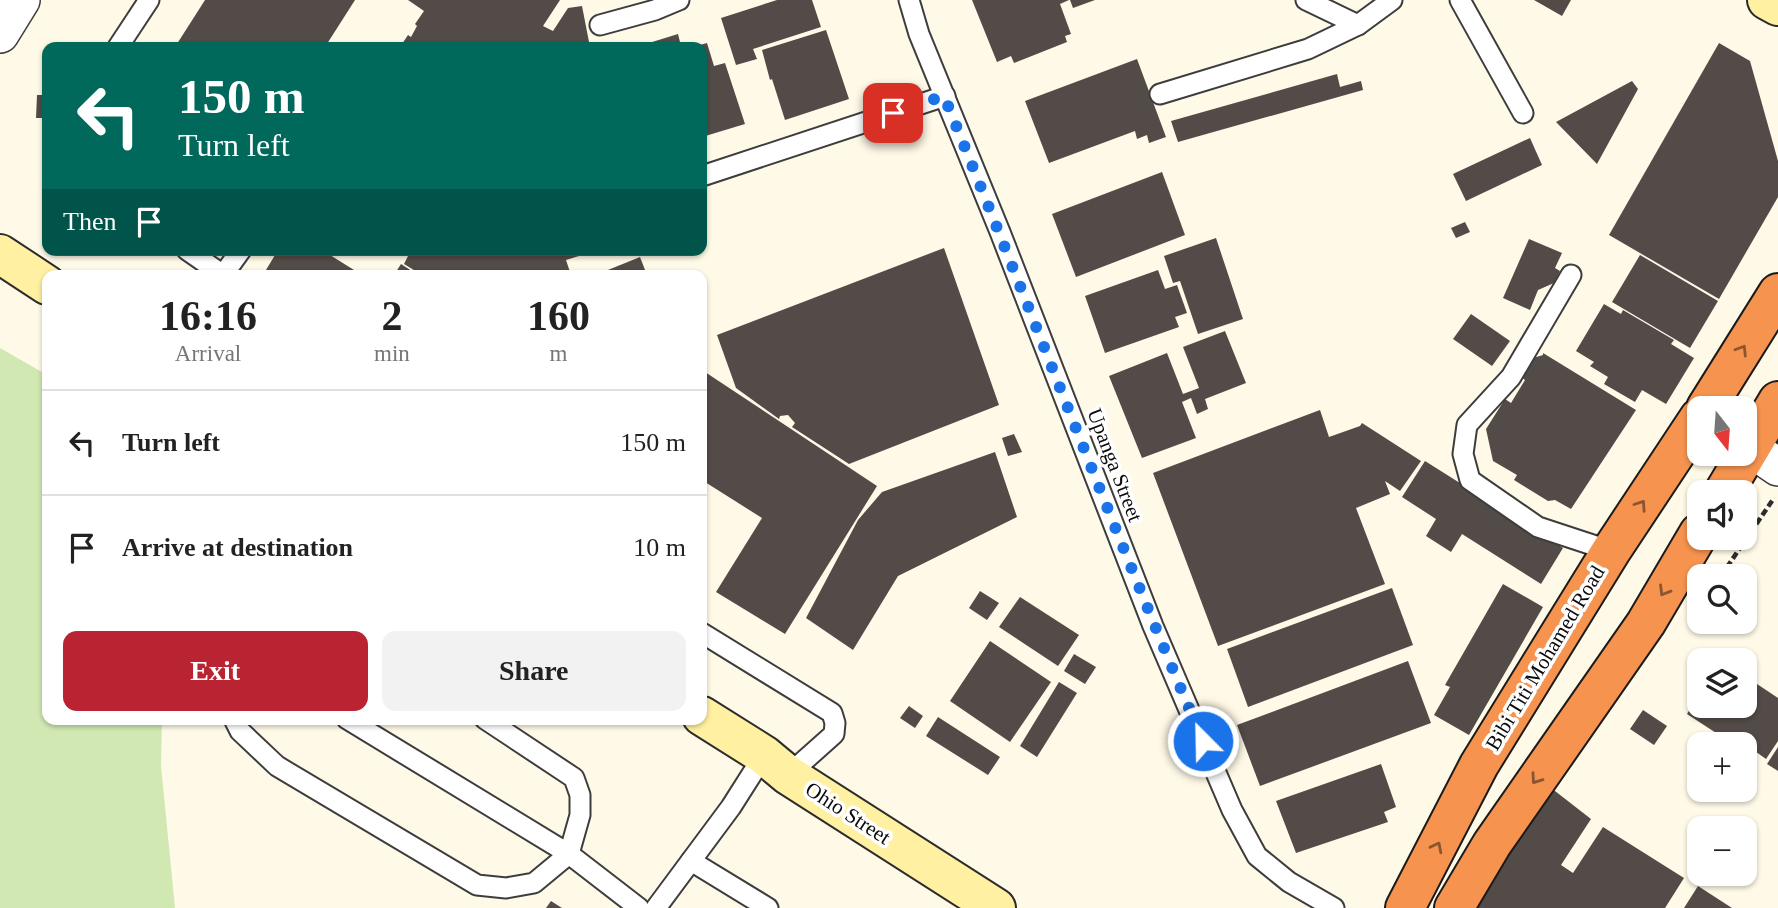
<!DOCTYPE html>
<meta charset="utf-8">
<style>
body{margin:0;font-family:"Times New Roman",serif;background:#f2f2f2;color:#222;height:100vh;display:flex;flex-direction:column;font-size:26px;white-space:nowrap}
*{box-sizing:border-box;margin:0}
p{font-size:23px;color:#767676}
.icon{flex:none;width:38px;height:38px;fill:none;stroke:currentColor;stroke-width:2;stroke-linecap:round;stroke-linejoin:round}
.map{position:relative;flex:1;overflow:hidden}
.side{position:absolute;left:42px;top:270px;width:665px;height:455px;display:flex;flex-direction:column;background:#fff;border-radius:14px;box-shadow:0 2px 5px #0004}
.side>*{flex:none}
.banner{position:absolute;left:42px;top:42px;width:665px;height:214px;border-radius:14px;box-shadow:0 2px 5px #0004;background:#00695c;color:#fff;overflow:hidden}
.needle{width:46px;rotate:163deg}
.controls{position:absolute;left:1687px;top:396px;display:grid;gap:14px}
.controls a{display:grid;place-items:center;width:70px;height:70px;border-radius:14px;background:#fff;box-shadow:0 2px 5px #0004;font-size:35px}
.pin{position:absolute;display:grid;place-items:center;width:60px;height:60px;color:#fff;margin:-30px;border-radius:14px;box-shadow:0 4px 10px #0006}
.me{position:absolute;width:77px;margin:-38px;rotate:337deg;stroke-linejoin:round;filter:drop-shadow(0 0 5px #0008)}
.turn{display:flex;align-items:center;gap:24px;height:147px;padding:0 21px;font-size:32px}
.turn .icon{width:91px;height:91px;stroke-width:2.5}
.turn b{display:block;font-size:49px;line-height:60px}
.then{display:flex;align-items:center;height:66px;padding:0 21px;background:#0003;gap:14px;font-size:26px}
.eta{display:flex;justify-content:space-evenly;align-items:center;height:119px;text-align:center}
.eta b{font-size:42px;font-weight:700;line-height:49px}
.button{display:flex;gap:14px;margin-top:auto;padding:14px 21px}
.button a{flex:1;height:80px;border-radius:14px;background:#b92332;color:#fff;font-size:28px;font-weight:700;line-height:80px;text-align:center}
.button a+a{background:#f2f2f2;color:#222}
ul{padding:0;list-style:none}
li{display:flex;align-items:center;gap:21px;height:105px;padding:0 21px;border-top:2px solid #e0e0e0}
li div{flex:1}
li b{display:block;font-size:26px}
li em{font-style:normal}
.map>svg:first-child{display:block}
.green{fill:#d1e8b2}
.building{fill:#534b47}
.lines{fill:none;stroke-linecap:round;stroke-linejoin:round}
.lane-casing{stroke:#3d3d3d;stroke-width:23}
.street-casing{stroke:#3d3d3d;stroke-width:40}
.secondary-casing{stroke:#2c2c2c;stroke-width:42}
.highway-casing{stroke:#1b1b1b;stroke-width:42}
.path{stroke:#2c2c2c;stroke-width:4.5;stroke-dasharray:7 3.5;stroke-linecap:butt}
.lane{stroke:#fff;stroke-width:19}
.street{stroke:#fff;stroke-width:37}
.secondary{stroke:#fff0a2;stroke-width:38}
.highway{stroke:#f5934f;stroke-width:38}
.oneway{stroke:#8b5530}
.route{stroke:#1a73e8;stroke-width:12;stroke-dasharray:0 21.6}
.labels{text-anchor:middle;dominant-baseline:central;stroke-width:7;stroke-linejoin:round;paint-order:stroke}
.street-label{font-size:21px;fill:#0a0a0a;stroke:#fff}
</style>
<div class="map">
<svg width="1778" height="908" viewBox="0 0 1778 908">
<rect width="100%" height="100%" fill="#fff9e7"/>
<path class="green" d="M0 348 47 375V719H162L161 766 175 908H0Z"/>
<g class="building">
<path d="M205 0H355L325 47H175Z"/>
<path d="M408 0H560L543 26 553 31 568 8 582 6 590 47H403L402 44 408 35 411 37 417 26 415 24 424 11Z"/>
<path d="M777 0H812L821 27 753 49 757 59 736 65 721 18Z"/>
<path d="M972 0H1069L1060 4 1071 34 1065 36 1067 42 1014 63 1011 56 997 62Z"/>
<path d="M1070 0H1095L1073 8Z"/>
<path d="M1534 0H1571L1562 16Z"/>
<path d="M826 30 849 99 785 120 772 79 770 80 762 50Z"/>
<path d="M678 34 681 46 637 47H636Z"/>
<path d="M707 43 714 66 725 63 745 124 702 137V47H693Z"/>
<path d="M1719 43 1750 61 1778 161V197L1719 299 1609 235Z"/>
<path d="M1137 59 1166 137 1149 143 1147 135 1137 139 1135 131 1049 163 1025 101Z"/>
<path d="M1337 74 1340 87 1361 81 1363 90 1178 142 1171 121Z"/>
<path d="M1632 81 1638 89 1597 164 1556 122Z"/>
<path d="M37 95H47V118H36Z"/>
<path d="M1530 138 1542 165 1466 201 1453 174Z"/>
<path d="M702 149 709 169 702 171Z"/>
<path d="M1162 172 1185 235 1076 277 1052 214Z"/>
<path d="M1465 222 1470 232 1456 238 1451 228Z"/>
<path d="M1216 238 1243 319 1198 334 1180 281 1173 283 1164 256Z"/>
<path d="M1529 239 1562 253 1555 268 1560 271 1554 283 1538 290 1530 310 1503 298Z"/>
<path d="M944 248 999 405 849 464 792 427 795 423 788 415 780 416 779 419 736 388 717 335Z"/>
<path d="M278 250H322L362 275H263Z"/>
<path d="M411 250H595V251L566 260 571 275H516V272L514 275H422L404 264Z"/>
<path d="M1640 255 1718 301 1690 348 1612 302Z"/>
<path d="M640 257 647 275H604L603 272Z"/>
<path d="M401 264 418 275H394Z"/>
<path d="M1158 270 1165 289 1177 285 1187 313 1175 317 1179 327 1105 353 1085 296Z"/>
<path d="M1604 304 1621 314 1623 310 1674 340 1671 344 1694 358 1666 404 1642 390 1635 402 1604 384 1608 377 1590 366 1594 362 1576 351Z"/>
<path d="M1471 314 1510 341 1492 366 1453 339Z"/>
<path d="M1225 331 1246 383 1205 399 1208 409 1197 414 1191 398 1182 402 1196 438 1142 458 1109 376 1167 353 1183 394 1199 388 1183 347Z"/>
<path d="M1543 353 1636 410 1571 509 1555 500 1548 501 1514 480 1517 475 1493 461 1486 429 1505 399 1511 403 1525 380 1519 375 1533 358 1543 355Z"/>
<path d="M702 370 877 486 785 634 716 592 762 518 705 482 702 486Z"/>
<path d="M1320 410 1329 437 1360 426 1362 423 1421 461 1400 491 1385 481 1390 494 1356 508 1385 584 1218 646 1153 473Z"/>
<path d="M1014 434 1022 452 1008 456 1002 438Z"/>
<path d="M995 452 1017 517 898 576 853 650 806 618 858 520 882 492Z"/>
<path d="M1425 461 1563 548 1541 584 1462 534 1451 552 1426 536 1436 519 1402 497Z"/>
<path d="M1503 584 1543 607 1469 735 1434 715 1450 687 1445 685Z"/>
<path d="M1392 588 1413 645 1248 707 1227 649Z"/>
<path d="M980 591 999 603 987 620 969 608Z"/>
<path d="M1020 597 1079 635 1058 666 999 627Z"/>
<path d="M990 641 1051 682 1010 742 950 701Z"/>
<path d="M1074 654 1096 667 1085 684 1064 671Z"/>
<path d="M1408 661 1431 723 1260 786 1237 725Z"/>
<path d="M1745 676 1778 698V741L1766 759 1745 744H1733L1687 714 1699 695V705H1745Z"/>
<path d="M1059 682 1077 693 1037 757 1020 746Z"/>
<path d="M909 706 923 716 915 728 900 718Z"/>
<path d="M1643 710 1667 726 1654 745 1630 729Z"/>
<path d="M938 717 1000 757 988 775 926 736Z"/>
<path d="M1778 747V771L1767 764Z"/>
<path d="M1381 764 1396 807 1384 812 1388 822 1296 853 1276 801Z"/>
<path d="M1546 784 1591 819 1561 865 1573 873 1603 827 1684 878 1665 908H1466Z"/>
<path d="M1698 886 1732 908H1684Z"/>
<path d="M551 901 562 908H546Z"/>
</g>
<g class="lines">
<g class="lane-casing">
<g id="lane">
<path d="M909 0 919 34 1000 232 1153 626 1232 810 1257 856 1289 882 1334 908"/>
<path d="M1306 0 1358 25"/>
<path d="M1460 0 1523 113"/>
<path d="M600 25 655 10 679 0"/>
<path d="M118 47 149 0"/>
<path d="M1160 94 1308 49 1358 25 1392 0"/>
<path d="M702 176 945 96"/>
<path d="M187 250 223 275"/>
<path d="M223 275 241 250"/>
<path d="M1571 275 1511 377 1467 425 1463 454 1470 480 1538 527 1611 551"/>
<path d="M702 633 832 713 835 723 834 734 788 775"/>
<path d="M234 719 240 731 277 766 477 885 506 888 534 883 569 854 580 815V795L574 778 485 719"/>
<path d="M347 719 569 854 639 908"/>
<path d="M691 861 768 908"/>
<path d="M656 908 731 807 764 755"/>
</g>
</g>
<g class="street-casing">
<g id="street">
<path d="M0 34 21 0"/>
<path d="M1750 448 1778 467"/>
</g>
</g>
<g class="secondary-casing">
<g id="secondary">
<path d="M1767 0 1778 6"/>
<path d="M0 254 47 285"/>
<path d="M702 716 764 755 788 775 996 908"/>
</g>
</g>
<g class="highway-casing">
<g id="highway">
<path d="M1706 408 1778 293"/>
<path d="M1724 492 1778 401"/>
<path d="M1405 908 1479 765 1611 551 1699 418"/>
<path d="M1454 908 1492 844 1646 623 1699 533"/>
</g>
</g>
<path class="path" d="M1721 576 1774 498"/>
<use href="#lane" class="lane"/>
<use href="#street" class="street"/>
<use href="#secondary" class="secondary"/>
<use href="#highway" class="highway"/>
</g>
<defs><path id="oneway-chevron" d="M-2-3.5L2.5 0L-2 3.5" fill="none" stroke-width="1.6" stroke-linecap="round" stroke-linejoin="round" transform="scale(1.75)"/></defs>
<g class="oneway">
<use href="#oneway-chevron" transform="translate(1742 350) rotate(-58)"/>
<use href="#oneway-chevron" transform="translate(1641 505) rotate(-56)"/>
<use href="#oneway-chevron" transform="translate(1664 591) rotate(121)"/>
<use href="#oneway-chevron" transform="translate(1536 779) rotate(125)"/>
<use href="#oneway-chevron" transform="translate(1437 847) rotate(-63)"/>
</g>
<g class="lines">
<path class="route" d="M893 113 944 96C1032 311 1112 528 1203 741"/>
</g>
<g class="labels">
<g class="street-label">
<text transform="translate(1115 465) rotate(69)">Upanga Street</text>
<text transform="translate(1545 658) rotate(-59)">Bibi Titi Mohamed Road</text>
<text transform="translate(848 813) rotate(33)">Ohio Street</text>
</g>
</g>
</svg>
<div class="controls">
<a><svg class="needle" viewBox="-14 -14 28 28"><path d="M0-13l5 13h-10z" fill="#e53935"/><path d="M0 13l5-13h-10z" fill="#767676"/></svg></a>
<a><svg class="icon" aria-label="sound" viewBox="0 0 24 24"><path d="M4 9h4l5-4v14l-5-4H4zM17 9q2 3 0 6"/></svg></a>
<a><svg class="icon" aria-label="search" viewBox="0 0 24 24"><circle cx="10" cy="10" r="6"/><path d="M15 15l6 6"/></svg></a>
<a><svg class="icon" aria-label="layers" viewBox="0 0 24 24"><path d="M12 4l9 5-9 5-9-5zM3 14l9 5 9-5"/></svg></a>
<a>+</a>
<a>−</a>
</div>
<div class="pin" style="left:893px;top:113px;background:#d93025"><svg class="icon" aria-label="arrive" viewBox="0 0 24 24"><path d="M6 21V4h12l-3 4 3 4H6"/></svg></div>
<svg class="me" style="left:1203px;top:741px" viewBox="-20 -20 40 40"><circle r="17" fill="#1a73e8" stroke="#fff" stroke-width="3"/><path d="M0-11L8 9 0 5-8 9z" fill="#fff"/></svg>
<div class="banner">
<div class="turn"><svg class="icon" aria-label="left" viewBox="0 0 24 24"><path d="M17 20v-9H6M10 6l-5 5 5 5"/></svg><div><b>150 m</b>Turn left</div></div>
<div class="then">Then<svg class="icon" aria-label="arrive" viewBox="0 0 24 24"><path d="M6 21V4h12l-3 4 3 4H6"/></svg></div>
</div>
<section class="side">
<div class="eta">
<div><b>16:16</b><p>Arrival</p></div>
<div><b>2</b><p>min</p></div>
<div><b>160</b><p>m</p></div>
</div>
<ul>
<li><svg class="icon" aria-label="left" viewBox="0 0 24 24"><path d="M17 20v-9H6M10 6l-5 5 5 5"/></svg><div><b>Turn left</b></div><em>150 m</em></li>
<li><svg class="icon" aria-label="arrive" viewBox="0 0 24 24"><path d="M6 21V4h12l-3 4 3 4H6"/></svg><div><b>Arrive at destination</b></div><em>10 m</em></li>
</ul>
<div class="button"><a>Exit</a><a>Share</a></div>
</section>
</div>
